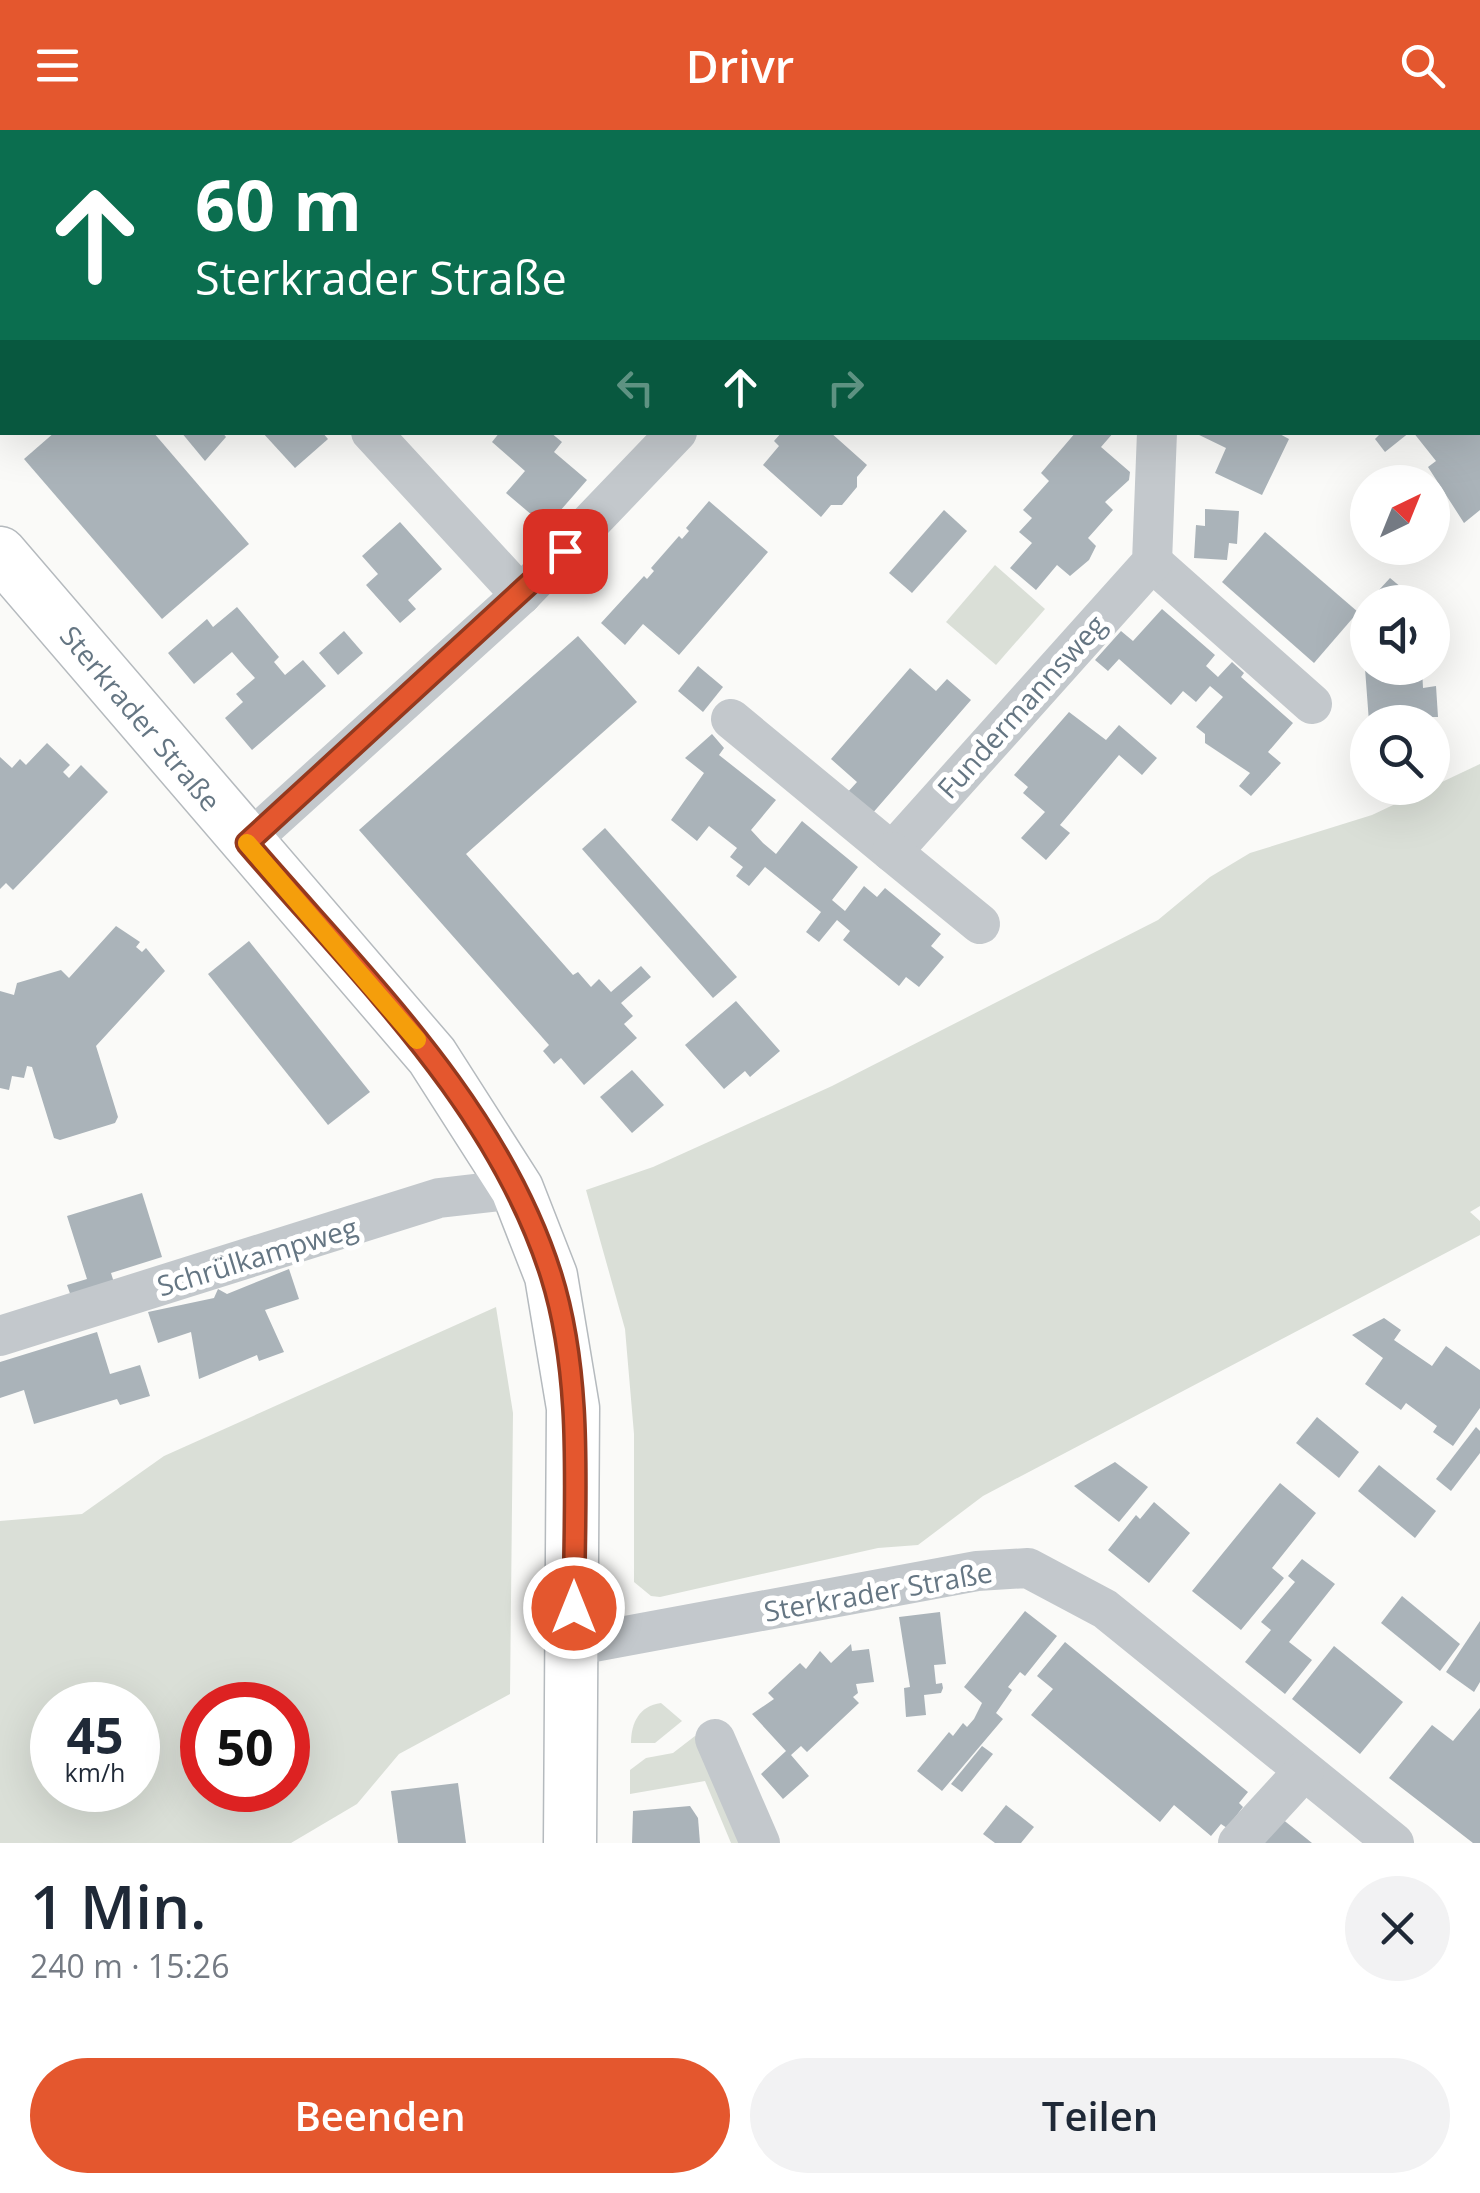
<!DOCTYPE html>
<html lang="de">
<meta charset="utf-8">
<style>
body{margin:0;font-family:"Open Sans",sans-serif;background:#f2f2f3;color:#1f2937;height:100vh;display:flex;flex-direction:column;font-size:38px;white-space:nowrap}
*{box-sizing:border-box;margin:0}
p{font-size:32px;color:#747a83}
.icon{flex:none;width:55px;height:55px;fill:none;stroke:currentColor;stroke-width:2;stroke-linecap:round;stroke-linejoin:round}
.map{position:relative;height:1713px;overflow:hidden}
.side{display:flex;flex-direction:column;background:#fff;flex:1}
.side>*{flex:none}
.banner{position:absolute;left:0px;top:0px;width:1480px;height:305px;box-shadow:0 10px 40px #0002;background:#0b6e4f;color:#fff;overflow:hidden}
.needle{width:65px;rotate:43deg}
.controls{position:absolute;left:1350px;top:335px;display:grid;gap:20px}
.controls a{display:grid;place-items:center;width:100px;height:100px;border-radius:50%;background:#fff;box-shadow:0 10px 40px #0002;font-size:50px}
.speed{position:absolute;left:30px;top:1552px;display:flex;gap:20px;font-size:50px;font-weight:700;text-align:center}
.speed>*{display:grid;place-content:center;width:130px;height:130px;border-radius:50%;background:#fff;box-shadow:0 10px 40px #0002;line-height:1}
.speed small{font-size:25px;font-weight:400}
.speed .limit{border:15px solid #d22;background:#fff;color:#111}
.pin{position:absolute;display:grid;place-items:center;width:85px;height:85px;color:#fff;margin:-42px;border-radius:20px;box-shadow:0 5px 15px #0006}
.me{position:absolute;width:110px;margin:-55px;rotate:0deg;stroke-linejoin:round;filter:drop-shadow(0 0 8px #0008)}
.turn{display:flex;align-items:center;gap:35px;height:210px;padding:0 30px;font-size:45px}
.turn .icon{width:130px;height:130px;stroke-width:2.5}
.turn b{display:block;font-size:70px;line-height:85px}
.lanes{display:flex;align-items:center;height:95px;padding:0 30px;background:#0003;justify-content:center;gap:50px;direction:ltr}
.lanes .off{opacity:.35}
.round{display:grid;place-items:center;flex:none;width:105px;height:105px;border-radius:52px;background:#f2f2f3}
.overview{display:flex;align-items:center;justify-content:space-between;height:170px;padding:0 30px}
h1{font-size:60px;font-weight:600;line-height:75px}
.cta{display:flex;gap:20px;margin-top:auto;padding:20px 30px}
.cta a{flex:1;height:115px;border-radius:60px;background:#e4572e;color:#fff;font-size:40px;font-weight:600;line-height:115px;text-align:center}
.cta a+a{background:#f2f2f3;color:#1f2937}
header{display:flex;justify-content:space-between;align-items:center;height:130px;padding:0 30px;background:#e4572e;color:#fff;font-size:45px;font-weight:600}
.map>svg:first-child{display:block}
.green{fill:#dadfd7;fill-rule:evenodd}
.building{fill:#aab3b9}
.lines{fill:none;stroke-linecap:round;stroke-linejoin:round}
.major-casing{stroke:#b5babe;stroke-width:55}
.minor{stroke:#c3c8cc;stroke-width:40}
.major{stroke:#fff;stroke-width:52}
.route-casing{stroke:#94391e;stroke-width:25}
.route{stroke:#e4572e;stroke-width:18}
.slow{stroke:#f59e0b;stroke-width:18}
.labels{text-anchor:middle;dominant-baseline:central;stroke-width:10;stroke-linejoin:round;paint-order:stroke}
.street-label{font-size:28px;fill:#657683;stroke:#fff}
</style>
<header><svg class="icon" aria-label="menu" viewBox="0 0 24 24"><path d="M4 6h16M4 12h16M4 18h16"/></svg>Drivr<svg class="icon" aria-label="search" viewBox="0 0 24 24"><circle cx="10" cy="10" r="6"/><path d="M15 15l6 6"/></svg></header>
<div class="map">
<svg width="1480" height="1713" viewBox="0 0 1480 1713">
<rect width="100%" height="100%" fill="#fafaf8"/>
<g class="green">
<path d="M995 435 1045 479 996 535 946 492Z"/>
<path d="M1480 634V1076L1470 1082 1480 1091V1105L983 1366 918 1415 878 1418 660 1467 651 1466 634 1452V1304L625 1199 586 1060 653 1037 832 956 1158 790 1210 747 1250 723 1372 685Z"/>
<path d="M496 1177 513 1283 510 1564 399 1624 357 1674 291 1713H0V1391L82 1384 164 1326ZM52 1575H138V1660H52ZM202 1575H288V1660H202Z"/>
<path d="M661 1573 682 1591 655 1613H631C631 1593 639 1576 661 1573Z"/>
<path d="M695 1606 704 1607 748 1713H731L705 1651 630 1664V1640L646 1628 673 1623Z"/>
</g>
<g class="building">
<path d="M55 302H153L249 414 162 489 24 329Z"/>
<path d="M181 302H222L226 307 205 331Z"/>
<path d="M262 302H322L328 309 295 338Z"/>
<path d="M500 302H550L562 312 554 322 587 350 546 397 506 363 525 341 492 312Z"/>
<path d="M782 302H830L867 335 857 347V357L842 375H831L821 387 763 335 779 316 774 311Z"/>
<path d="M1076 302H1114L1101 317 1130 342 1129 350 1105 372 1113 380 1088 408 1096 416 1089 430 1070 446 1057 435 1036 460 1010 438 1032 413 1019 402 1032 388 1023 380 1049 351 1041 343Z"/>
<path d="M1193 302H1276L1289 309 1262 365 1215 343 1226 318Z"/>
<path d="M1382 302H1410L1385 322 1375 309Z"/>
<path d="M1413 302H1480V380L1464 393 1428 337 1436 331Z"/>
<path d="M709 371 768 422 679 525 643 494 625 515 601 493 644 446 647 449 654 441 651 438 679 406 682 409 689 401 686 398Z"/>
<path d="M1205 379 1239 381 1237 414 1229 413 1227 430 1194 428 1196 395 1205 396Z"/>
<path d="M944 380 967 401 912 463 889 443Z"/>
<path d="M400 392 442 439 408 470 416 479 400 493 366 455 378 444 362 426Z"/>
<path d="M1265 402 1358 482 1314 533 1222 452Z"/>
<path d="M1390 448 1402 458 1392 469 1396 472H1368Z"/>
<path d="M237 477 279 527 274 532 285 545 303 530 326 556 252 620 225 588 243 572 236 564 255 548 244 536 232 522 194 554 168 523 207 489 213 497Z"/>
<path d="M1162 479 1215 525 1206 536 1218 547 1232 532 1244 543 1241 547 1293 593 1268 622 1281 633 1251 666 1239 656 1250 643 1205 613V604L1196 597 1223 567 1210 556 1196 572 1183 561 1171 575 1119 529 1108 541 1095 530 1121 501 1133 511Z"/>
<path d="M344 501 363 523 338 545 319 523Z"/>
<path d="M578 506 637 572 466 724 573 845 578 842 591 857 599 849 611 862 641 836 651 847 621 873 633 886 624 894 637 908 584 955 561 928 554 934 543 921 549 915 359 700Z"/>
<path d="M1364 525H1368V538H1422L1423 558 1436 556 1438 587H1426V592H1369Z"/>
<path d="M698 536 723 557 703 582 678 561Z"/>
<path d="M910 538 936 561 947 549 971 570 871 685 846 664 857 652 831 629Z"/>
<path d="M1069 582 1106 610 1119 595 1157 628 1142 645 1119 625 1060 695 1070 703 1046 730 1021 708 1045 682 1023 663 1028 657 1014 645Z"/>
<path d="M712 604 724 618 719 625 776 670 751 700 763 713 776 724 802 691 858 737 832 770 845 781 864 756 877 767 885 758 941 804 931 816 944 827 919 857 906 847 899 856 843 810 850 801 837 790 819 812 806 802 821 782 765 737 749 756 736 746 743 737 730 727 737 718 709 696 697 711 671 690 704 643 685 628Z"/>
<path d="M47 613 70 635 63 642 69 648 81 635 108 662 13 760 6 753 0 759V627L12 638 20 629 26 635Z"/>
<path d="M605 698 737 847 713 868 582 719Z"/>
<path d="M116 796 140 812 136 817 142 822 146 818 165 841 96 916 118 987 115 993 60 1010 54 1008 32 937 27 936 24 948 12 946 9 960 0 958V861L14 865 17 853 61 840 69 848Z"/>
<path d="M249 811 370 962 328 995 208 844Z"/>
<path d="M736 871 780 921 750 947 745 941 724 959 685 915Z"/>
<path d="M632 940 664 975 632 1003 600 967Z"/>
<path d="M142 1063 162 1127 111 1143 116 1159 73 1172 67 1155 87 1149 67 1086Z"/>
<path d="M289 1139 299 1169 265 1180 284 1222 259 1231 257 1225 199 1249 191 1202 158 1213 148 1182 214 1168 218 1159 227 1164Z"/>
<path d="M1384 1188 1401 1200 1394 1210 1432 1236 1446 1216 1480 1240V1278L1453 1316 1433 1302 1437 1296 1406 1273 1401 1280 1365 1254 1383 1228 1352 1205Z"/>
<path d="M97 1202 110 1244 140 1235 150 1266 120 1275 117 1269 34 1294 24 1260 0 1268V1232Z"/>
<path d="M1317 1287 1359 1322 1339 1348 1296 1313Z"/>
<path d="M1476 1297 1480 1301V1323L1451 1361 1436 1349Z"/>
<path d="M1115 1332 1148 1357 1119 1392 1074 1356Z"/>
<path d="M1379 1335 1436 1381 1415 1408 1358 1361Z"/>
<path d="M1280 1353 1316 1383 1272 1438 1284 1448 1241 1500 1192 1461Z"/>
<path d="M1154 1372 1190 1403 1149 1453 1108 1420 1136 1385 1140 1389Z"/>
<path d="M1302 1429 1335 1454 1289 1512 1312 1530 1285 1564 1245 1532 1271 1500 1261 1492 1295 1452 1288 1446Z"/>
<path d="M1402 1466 1460 1514 1440 1541 1381 1493Z"/>
<path d="M1025 1481 1057 1506 1025 1546 1020 1542 1008 1557 1012 1560 996 1583 1003 1589 942 1661 917 1641 949 1602 953 1606 963 1593 967 1597 974 1589 982 1573 964 1557Z"/>
<path d="M940 1482 946 1534 934 1535 936 1554 942 1553 943 1558 941 1563 924 1565 926 1585 906 1587 904 1558 910 1557 899 1487Z"/>
<path d="M1480 1491V1552L1474 1562 1446 1542Z"/>
<path d="M1065 1512 1248 1662 1239 1673 1243 1677 1227 1698 1221 1694 1211 1706 1174 1675 1160 1692 1031 1585 1053 1559 1037 1546Z"/>
<path d="M851 1514 852 1521 869 1519 874 1552 856 1554 858 1563 853 1567 859 1573 807 1622 801 1616 791 1625 809 1646 783 1669 761 1644 786 1621 752 1584 774 1569 768 1563 800 1533 806 1539 820 1521 831 1533Z"/>
<path d="M1334 1516 1403 1572 1360 1624 1292 1569Z"/>
<path d="M1480 1578V1713H1473L1389 1648 1432 1595 1453 1611Z"/>
<path d="M982 1616 993 1624 962 1662 951 1654Z"/>
<path d="M458 1653 466 1713H398L391 1661Z"/>
<path d="M1006 1675 1034 1697 1021 1713H995L983 1704Z"/>
<path d="M690 1676 698 1688 700 1713H632L633 1681Z"/>
<path d="M1281 1688 1312 1713H1261Z"/>
</g>
<g class="lines">
<g class="major-casing">
<path id="major" d="M0 423 432 926 517 1059 551 1146 573 1278 570 1713"/>
</g>
<g class="minor">
<path d="M1266 0 1268 2"/>
<path d="M232 2V0"/>
<path d="M905 2 906 0"/>
<path d="M1478 5 1480 3"/>
<path d="M1478 248 1480 251"/>
<path d="M371 302 521 465"/>
<path d="M1152 432 1312 574"/>
<path d="M731 589 892 722 1152 432 1157 302"/>
<path d="M247 713 521 465 677 302"/>
<path d="M892 722 980 794"/>
<path d="M0 1206 439 1068 517 1059"/>
<path d="M572 1516 977 1441 1028 1438 1105 1479 1394 1713"/>
<path d="M715 1609 760 1713"/>
<path d="M1238 1713 1304 1641"/>
</g>
<use href="#major" class="major"/>
</g>
<g class="lines">
<g class="route-casing">
<path id="route" d="M565 421 247 713C360 845 497 974 551 1145 584 1250 574 1369 574 1478"/>
</g>
<use href="#route" class="route"/>
<path class="slow" d="M247 713 417 910"/>
</g>
<g class="labels">
<g class="street-label">
<text transform="translate(1021 576) rotate(-48)">Fundermannsweg</text>
<text transform="translate(141 588) rotate(50)">Sterkrader Straße</text>
<text transform="translate(257 1126) rotate(-17)">Schrülkampweg</text>
<text transform="translate(878 1461) rotate(-10)">Sterkrader Straße</text>
</g>
</g>
</svg>
<div class="controls">
<a><svg class="needle" viewBox="-14 -14 28 28"><path d="M0-13l5 13h-10z" fill="#e53935"/><path d="M0 13l5-13h-10z" fill="#747a83"/></svg></a>
<a><svg class="icon" aria-label="sound" viewBox="0 0 24 24"><path d="M4 9h4l5-4v14l-5-4H4zM17 9q2 3 0 6"/></svg></a>
<a><svg class="icon" aria-label="search" viewBox="0 0 24 24"><circle cx="10" cy="10" r="6"/><path d="M15 15l6 6"/></svg></a>
</div>
<div class="speed"><div>45<small>km/h</small></div><div class="limit">50</div></div>
<div class="pin" style="left:565px;top:421px;background:#d93025"><svg class="icon" aria-label="arrive" viewBox="0 0 24 24"><path d="M6 21V4h12l-3 4 3 4H6"/></svg></div>
<svg class="me" style="left:574px;top:1478px" viewBox="-20 -20 40 40"><circle r="17" fill="#e4572e" stroke="#fff" stroke-width="3"/><path d="M0-11L8 9 0 5-8 9z" fill="#fff"/></svg>
<div class="banner">
<div class="turn"><svg class="icon" aria-label="ahead" viewBox="0 0 24 24"><path d="M12 20V5M6 11l6-6 6 6"/></svg><div><b>60 m</b>Sterkrader Straße</div></div>
<div class="lanes"><svg class="icon off" aria-label="left" viewBox="0 0 24 24"><path d="M17 20v-9H6M10 6l-5 5 5 5"/></svg><svg class="icon" aria-label="ahead" viewBox="0 0 24 24"><path d="M12 20V5M6 11l6-6 6 6"/></svg><svg class="icon off" aria-label="right" viewBox="0 0 24 24"><path d="M7 20v-9h11M14 6l5 5-5 5"/></svg></div>
</div>
</div>
<section class="side">
<div class="overview"><div><h1>1 Min.</h1><p>240 m · 15:26</p></div><a class="round"><svg class="icon" aria-label="close" viewBox="0 0 24 24"><path d="M6 6l12 12M18 6L6 18"/></svg></a></div>
<div class="cta"><a>Beenden</a><a>Teilen</a></div>
</section>
